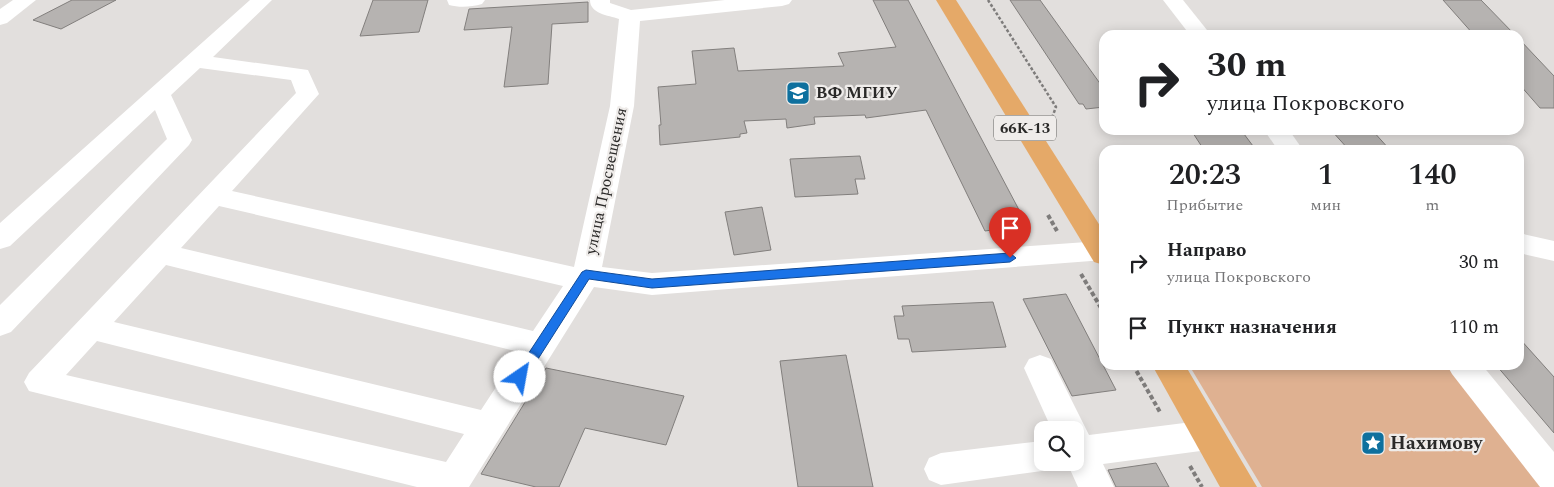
<!DOCTYPE html>
<html lang="ru">
<meta charset="utf-8">
<style>
body{margin:0;font-family:Spectral,serif;background:#f2f2f2;color:#202124;height:100vh;display:flex;flex-direction:column;font-size:19px;white-space:nowrap}
*{box-sizing:border-box;margin:0}
p{font-size:16px;color:#757577}
.icon{flex:none;width:28px;height:28px;fill:none;stroke:currentColor;stroke-width:2;stroke-linecap:round;stroke-linejoin:round}
.map{position:relative;flex:1;overflow:hidden}
.side{position:absolute;left:1099px;top:145px;width:425px;height:225px;display:flex;flex-direction:column;background:#fff;border-radius:15px;box-shadow:0 2px 12px #0003}
.side>*{flex:none}
.guide{position:absolute;left:1099px;top:30px;width:425px;height:105px;border-radius:15px;box-shadow:0 2px 12px #0003;background:#fff;color:#202124;overflow:hidden}
.tools{position:absolute;left:1034px;top:421px;display:grid;gap:10px}
.tools a{display:grid;place-items:center;width:50px;height:50px;border-radius:10px;background:#fff;box-shadow:0 2px 12px #0003;font-size:25px}
.pin{position:absolute;display:grid;place-items:center;width:42px;height:42px;color:#fff;margin:-51px -21px;border-radius:50% 50% 50% 0;rotate:-45deg;box-shadow:0 0 5px #0007}
.pin .icon{rotate:45deg}
.me{position:absolute;width:55px;margin:-28px;rotate:33deg;stroke-linejoin:round;filter:drop-shadow(0 0 4px #0008)}
.turn{display:flex;align-items:center;gap:18px;height:105px;padding:0 25px;font-size:22px}
.turn .icon{width:65px;height:65px;stroke-width:2.5}
.turn b{display:block;font-size:35px;line-height:42px}
.eta{display:flex;justify-content:space-evenly;align-items:center;height:85px;text-align:center}
.eta b{font-size:30px;font-weight:600;line-height:35px}
ul{padding:0;list-style:none}
li{display:flex;align-items:center;gap:15px;height:65px;padding:0 25px}
li div{flex:1}
li b{display:block;font-size:19px}
li em{font-style:normal}
.map>svg:first-child{display:block}
.green{fill:#dfb191}
.building{fill:#b6b3b1;stroke:#827f7d}
.lines{fill:none;stroke-linecap:round;stroke-linejoin:round}
.path-far1{stroke:#7e7c7b;stroke-width:2.5;stroke-dasharray:3 2;stroke-linecap:butt}
.path{stroke:#7e7c7b;stroke-width:4;stroke-dasharray:4.5 2.5;stroke-linecap:butt}
.minor{fill:#fff;fill-rule:evenodd}
.major{fill:#e5a968;fill-rule:evenodd}
.route{fill:#1a73e8;stroke:#114b97}
.labels{text-anchor:middle;dominant-baseline:central;stroke-width:4.5;stroke-linejoin:round;paint-order:stroke}
.shield{fill:#efecea;stroke:#656462;stroke-width:1}
.shield-label{font-size:15px;font-weight:bold;fill:#2a2928}
.poi-label{font-size:16px;font-weight:bold;fill:#2a2928;stroke:#efecea;text-anchor:start}
.street-label{font-size:16px;fill:#2a2928;stroke:#efecea}
.near-poi-label{font-size:19px;font-weight:bold;fill:#2a2928;stroke:#efecea;text-anchor:start}
</style>
<div class="map">
<svg width="1554" height="487" viewBox="0 0 1554 487">
<rect width="100%" height="100%" fill="#e2dfdd"/>
<path class="green" d="M1189 365H1446L1543 487H1262Z"/>
<g class="building">
<path d="M72 0H116L61 29 33 20Z"/>
<path d="M373 0H428L419 32 360 36Z"/>
<path d="M873 0H908L1027 225 985 231 926 110 866 118 865 115 814 117 815 124 787 128 786 119 744 121 747 133 740 134V137L660 145 659 125H661L658 87 696 84 692 51 734 48 738 71 844 66 838 53 896 47Z"/>
<path d="M1010 0H1040L1104 89V107L1086 109 1083 104H1079Z"/>
<path d="M1443 0H1481L1515 35H1474Z"/>
<path d="M588 2V22L552 24 548 84 504 87 512 27 464 30 469 9Z"/>
<path d="M1519 39 1554 76V108H1540L1519 84Z"/>
<path d="M1191 130H1241L1256 150H1204Z"/>
<path d="M1331 130H1372L1390 150H1349Z"/>
<path d="M860 156 865 179H855L858 194 795 197 790 159Z"/>
<path d="M762 207 771 250 734 255 725 212Z"/>
<path d="M1066 294 1116 390 1072 396 1023 299Z"/>
<path d="M993 302 1006 347 912 352 909 339H898L894 316H904L902 306Z"/>
<path d="M1519 338 1554 377V433L1496 365H1519Z"/>
<path d="M846 355 873 487H798L780 361Z"/>
<path d="M546 368 684 396 666 445 585 428 559 487H536L481 474Z"/>
<path d="M1156 463 1169 487H1116L1108 470Z"/>
</g>
<g class="lines">
<path class="path-far1" d="M988 0 1056 107 1050 123"/>
<g class="path">
<path d="M1048 215 1057 231"/>
<path d="M1081 274 1104 313"/>
<path d="M1133 365 1160 412"/>
<path d="M1190 466 1202 487"/>
</g>
<g class="minor">
<path d="M13 0H36L7 23 0 25V9Z"/>
<path d="M250 0H272L213 57 308 70 319 94 232 191 574 267 610 106 619 19C608 15 590 14 590 0H610V3L631 10 725 0H792L789 4 782 6 640 21 634 106 602 267 652 273 1101 241 1104 242V260L652 295 594 287 469 487H417L29 391 24 382 29 373 296 93 291 80 200 68 171 95 192 140 189 145 11 332 0 336V305L167 139 155 110 10 246 0 249V223ZM219 206 563 286 533 331 181 248ZM166 265 519 352 481 410 114 322ZM97 341 464 434 446 462 66 375Z"/>
<path d="M447 0H485L482 4C471 7 460 8 449 5Z"/>
<path d="M1163 0H1183L1211 35H1190Z"/>
<path d="M1264 130H1289L1303 150H1278Z"/>
<path d="M1519 233 1554 241V261L1519 253Z"/>
<path d="M1040 355 1051 359 1089 435 1208 420 1220 425 1225 435 1220 445 1208 450 1103 464 1114 487H1078L1068 465 1063 462H1075V430H1052L1024 368 1029 359Z"/>
<path d="M1447 365H1482L1554 452V487H1540L1452 374Z"/>
<path d="M1042 441V462H1056L1054 467 1042 471 941 485 929 480 924 469 929 458 941 453Z"/>
</g>
<g class="major">
<path d="M936 0H956L1104 232V265L1094 262Z"/>
<path d="M1152 365H1185L1257 487H1220Z"/>
</g>
</g>
<path class="route" d="M1010 253 1016 258 1010 262 652 288 589 279 524 381 520 383 515 381 513 377 582 272 586 270 652 279Z"/>
<defs>
<g id="university-square" transform="scale(1.25)"><rect x="-9" y="-9" width="18" height="18" rx="4" fill="#0e709e" stroke="#efecea"/><path d="M0-5L7-2L0 1L-7-2ZM-4 1L0 2.5L4 1V4Q0 6-4 4Z" fill="#fff"/></g>
<g id="sight-square" transform="scale(1.25)"><rect x="-9" y="-9" width="18" height="18" rx="4" fill="#0e709e" stroke="#efecea"/><path d="M0-6L1.8-2.2L6-1.7L2.9 1.2L3.7 5.4L0 3.3L-3.7 5.4L-2.9 1.2L-6-1.7L-1.8-2.2Z" fill="#fff"/></g>
</defs>
<g fill-rule="evenodd">
<use href="#university-square" x="798" y="93"/>
<use href="#sight-square" x="1373" y="443"/>
</g>
<g class="labels">
<rect class="shield" x="994" y="115.5" width="62" height="25" rx="4"/>
<g class="shield-label">
<text x="1025" y="128">66К-13</text>
</g>
<g class="poi-label">
<text x="816" y="93">ВФ МГИУ</text>
</g>
<g class="street-label">
<text transform="translate(606 181) rotate(-78)">улица Просвещения</text>
</g>
<g class="near-poi-label">
<text x="1390" y="443">Нахимову</text>
</g>
</g>
</svg>
<div class="tools">
<a><svg class="icon" aria-label="search" viewBox="0 0 24 24"><circle cx="10" cy="10" r="6"/><path d="M15 15l6 6"/></svg></a>
</div>
<div class="pin" style="left:1010px;top:258px;background:#d93025"><svg class="icon" aria-label="arrive" viewBox="0 0 24 24"><path d="M6 21V4h12l-3 4 3 4H6"/></svg></div>
<svg class="me" style="left:520px;top:377px" viewBox="-20 -20 40 40"><circle r="19" fill="#fff"/><path d="M0-13L10 11 0 6-10 11z" fill="#1a73e8"/></svg>
<div class="guide">
<div class="turn"><svg class="icon" aria-label="right" viewBox="0 0 24 24"><path d="M7 20v-9h11M14 6l5 5-5 5"/></svg><div><b>30 m</b>улица Покровского</div></div>
</div>
<section class="side">
<div class="eta">
<div><b>20:23</b><p>Прибытие</p></div>
<div><b>1</b><p>мин</p></div>
<div><b>140</b><p>m</p></div>
</div>
<ul>
<li><svg class="icon" aria-label="right" viewBox="0 0 24 24"><path d="M7 20v-9h11M14 6l5 5-5 5"/></svg><div><b>Направо</b><p>улица Покровского</p></div><em>30 m</em></li>
<li><svg class="icon" aria-label="arrive" viewBox="0 0 24 24"><path d="M6 21V4h12l-3 4 3 4H6"/></svg><div><b>Пункт назначения</b></div><em>110 m</em></li>
</ul>
</section>
</div>
